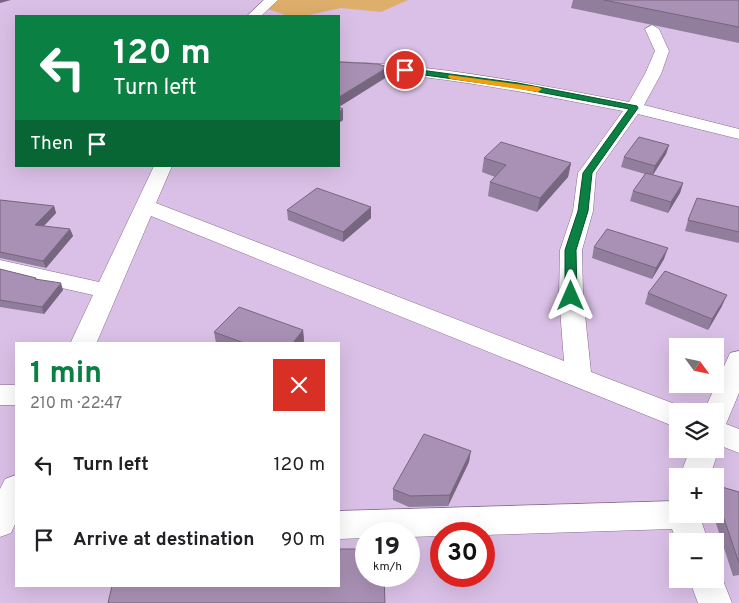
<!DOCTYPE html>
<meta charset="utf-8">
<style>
body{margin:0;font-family:Overpass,sans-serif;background:#f2f2f2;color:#202124;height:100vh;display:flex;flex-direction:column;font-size:19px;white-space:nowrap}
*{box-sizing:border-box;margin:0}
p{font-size:16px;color:#757577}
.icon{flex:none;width:28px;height:28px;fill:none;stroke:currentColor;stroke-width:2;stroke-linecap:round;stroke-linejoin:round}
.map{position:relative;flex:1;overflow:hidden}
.side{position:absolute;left:15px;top:342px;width:325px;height:245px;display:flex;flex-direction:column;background:#fff;border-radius:0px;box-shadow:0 5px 20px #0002}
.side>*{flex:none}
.banner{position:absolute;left:15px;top:15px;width:325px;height:152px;border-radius:0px;box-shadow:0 5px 20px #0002;background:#0b8043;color:#fff;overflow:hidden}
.needle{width:32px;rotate:123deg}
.fabs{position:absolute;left:669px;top:338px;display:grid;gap:10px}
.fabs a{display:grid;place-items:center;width:55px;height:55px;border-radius:0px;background:#fff;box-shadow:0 5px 20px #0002;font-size:25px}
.speed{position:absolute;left:355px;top:522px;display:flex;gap:10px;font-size:25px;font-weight:700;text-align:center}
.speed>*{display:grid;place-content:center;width:65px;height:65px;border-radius:50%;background:#fff;box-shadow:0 5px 20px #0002;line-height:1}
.speed small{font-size:12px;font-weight:400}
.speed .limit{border:8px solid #d22;background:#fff;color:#111}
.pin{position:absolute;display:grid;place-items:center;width:42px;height:42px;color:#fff;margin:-21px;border:2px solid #fff;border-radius:50%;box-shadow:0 1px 5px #0007}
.me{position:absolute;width:55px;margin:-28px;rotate:0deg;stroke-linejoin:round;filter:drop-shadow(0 0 4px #0008)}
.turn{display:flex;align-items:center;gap:18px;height:105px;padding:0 15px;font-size:22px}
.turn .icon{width:65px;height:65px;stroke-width:2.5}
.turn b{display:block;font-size:35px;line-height:42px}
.then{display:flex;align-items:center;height:48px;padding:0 15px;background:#0003;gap:10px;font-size:19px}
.round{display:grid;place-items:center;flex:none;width:52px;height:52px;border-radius:0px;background:#f2f2f2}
.overview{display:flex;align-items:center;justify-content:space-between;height:85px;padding:0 15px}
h1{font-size:30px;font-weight:700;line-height:38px;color:#0b8043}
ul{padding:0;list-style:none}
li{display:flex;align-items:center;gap:15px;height:75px;padding:0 15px}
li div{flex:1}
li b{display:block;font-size:19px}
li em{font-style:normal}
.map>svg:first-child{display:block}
.green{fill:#deaf6b}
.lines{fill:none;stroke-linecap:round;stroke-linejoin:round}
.minor-casing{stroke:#846d8f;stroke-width:1}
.minor{fill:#fff;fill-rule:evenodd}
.wall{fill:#917d9c}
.shaded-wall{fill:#76667f}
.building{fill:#a991b5;stroke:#76667f}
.route{fill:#0b8043;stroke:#07532c}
.slow{fill:#f59e0b}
</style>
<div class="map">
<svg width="739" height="603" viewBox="0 0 739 603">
<rect width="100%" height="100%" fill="#dac0e6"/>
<path class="green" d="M276 0H408L381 12 341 8 305 16H288L268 9Z"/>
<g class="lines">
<g class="minor-casing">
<g id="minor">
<path d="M264 0H278L261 16H247Z"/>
<path d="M652 25 659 29 669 51 661 74 644 105 739 129V139L638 114 596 173 593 211 582 250 583 296 591 372 688 409 689 411H678V428L151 216 96 344H70L93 295 0 274V260L99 282 154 166H172L156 203 564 361 559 296 560 250 573 211 578 173 623 111C529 93 435 74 339 70V62C436 64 533 84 629 102L645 74 655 51 645 29Z"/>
<path d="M739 351V393L726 424 739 429V453L716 444 719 449 710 476H680L690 449H715V411H704L730 353Z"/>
<rect x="0" y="385" width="16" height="20"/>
<path d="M16 475V522L11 533 0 537V489L5 479Z"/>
<path d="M678 501V514H699L708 541H678V545L672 529 484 535 441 534V536L409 537V534H366V538L339 539V511Z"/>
<path d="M715 566 718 568 732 603H698L689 579H715Z"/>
</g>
</g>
<use href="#minor" class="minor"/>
</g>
<g class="wall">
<path d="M573 0H739V43L571 8Z"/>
<path d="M669 145 666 154 653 175 683 183 680 193 668 213 630 201 633 191 645 174 621 167 624 157Z"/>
<path d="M484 158 571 163 568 177 537 212 488 196 490 182 495 177 482 172Z"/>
<path d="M0 200 54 206 56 213 44 226 70 229 73 236 46 268 0 258Z"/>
<path d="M739 207V243L685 231 688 220Z"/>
<path d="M287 210 371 218 343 242 288 220Z"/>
<path d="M594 247 664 259 652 279 592 258Z"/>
<path d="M0 269 36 278 37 279 63 290 44 314 0 307Z"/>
<path d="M648 293 722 306 708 330 645 304Z"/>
<path d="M303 330 304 341 302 344H218L216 343 214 332Z"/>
<path d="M469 462 448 506 409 507 393 500V489Z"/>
<path d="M715 485 739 492V575L733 576 713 514H715Z"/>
</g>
<g class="shaded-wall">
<path d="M0 0H11L0 3Z"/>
<path d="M388 67 387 77 339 107V97Z"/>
<path d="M343 109V120L339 123V112Z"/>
<path d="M669 145 666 154 652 176 655 166Z"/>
<path d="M571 163 568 177 537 212 540 198Z"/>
<path d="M683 183 680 193 668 213 671 202Z"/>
<path d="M54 206 56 213 38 232 35 225Z"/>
<path d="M371 207V218L343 242V232Z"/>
<path d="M70 229 73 236 46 268 43 261Z"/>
<path d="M668 248 664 259 652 279 656 268Z"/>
<path d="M61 283 63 290 44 314 42 307Z"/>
<path d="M727 295 722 306 708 330 712 319Z"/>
<path d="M303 330 304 341 302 344H292Z"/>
<path d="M471 451 469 462 448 506 450 495Z"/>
</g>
<g class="building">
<path d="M604 0H739V27Z"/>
<path d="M339 62 378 64 388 67 339 97Z"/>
<path d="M339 107 343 109 339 112Z"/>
<path d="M639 137 669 145 655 166 624 157Z"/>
<path d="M501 142 571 163 540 198 490 182 506 165 484 158Z"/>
<path d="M646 173 683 183 671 202 633 191Z"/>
<path d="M317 188 371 207 343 232 287 210Z"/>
<path d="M697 198 739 207V232L688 220Z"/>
<path d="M0 200 54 206 35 225 70 229 43 261 0 252Z"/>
<path d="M607 229 668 248 656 268 594 247Z"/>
<path d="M0 269 36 278 35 279 61 283 42 307 0 300Z"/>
<path d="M665 271 727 295 712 319 648 293Z"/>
<path d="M239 307 303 330 292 344H247L214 332Z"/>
<path d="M424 434 471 451 450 495 410 496 393 489Z"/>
<path d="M715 485 739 492V563L715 492Z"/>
<path d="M339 549H366V576H384L385 603H108L112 586H339Z"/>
</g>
<path class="route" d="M405 68 518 83 637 106 638 108 592 173 588 211 576 250 577 296 575 298 571 299 565 296V250L578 211 583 173 629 109 518 88 403 72 402 70Z"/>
<path class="slow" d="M449 75 538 87 542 89 538 92 451 79 448 77Z"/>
</svg>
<div class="fabs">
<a><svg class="needle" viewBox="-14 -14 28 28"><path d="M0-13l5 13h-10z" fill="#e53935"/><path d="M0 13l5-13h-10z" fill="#757577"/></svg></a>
<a><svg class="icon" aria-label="layers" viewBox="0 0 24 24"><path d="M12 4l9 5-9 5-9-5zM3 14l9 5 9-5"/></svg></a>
<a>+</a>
<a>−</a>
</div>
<div class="speed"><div>19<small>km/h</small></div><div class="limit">30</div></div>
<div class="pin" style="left:405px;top:70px;background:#d93025"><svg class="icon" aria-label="arrive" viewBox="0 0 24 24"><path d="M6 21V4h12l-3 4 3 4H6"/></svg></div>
<svg class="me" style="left:571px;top:296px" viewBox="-20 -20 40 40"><path d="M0-17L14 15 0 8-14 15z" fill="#0b8043" stroke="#fff" stroke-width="4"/></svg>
<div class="banner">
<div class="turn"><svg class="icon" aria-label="left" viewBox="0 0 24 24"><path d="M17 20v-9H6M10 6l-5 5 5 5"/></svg><div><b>120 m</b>Turn left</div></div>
<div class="then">Then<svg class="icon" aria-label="arrive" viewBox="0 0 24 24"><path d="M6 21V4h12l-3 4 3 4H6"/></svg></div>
</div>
<section class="side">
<div class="overview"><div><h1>1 min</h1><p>210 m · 22:47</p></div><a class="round" style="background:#d93025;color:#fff"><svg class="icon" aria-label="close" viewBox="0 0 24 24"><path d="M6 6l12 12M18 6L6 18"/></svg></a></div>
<ul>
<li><svg class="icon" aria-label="left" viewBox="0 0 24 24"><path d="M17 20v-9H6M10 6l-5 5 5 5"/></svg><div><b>Turn left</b></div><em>120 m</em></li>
<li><svg class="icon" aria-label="arrive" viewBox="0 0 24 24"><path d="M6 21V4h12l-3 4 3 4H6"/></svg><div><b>Arrive at destination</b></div><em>90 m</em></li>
</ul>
</section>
</div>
